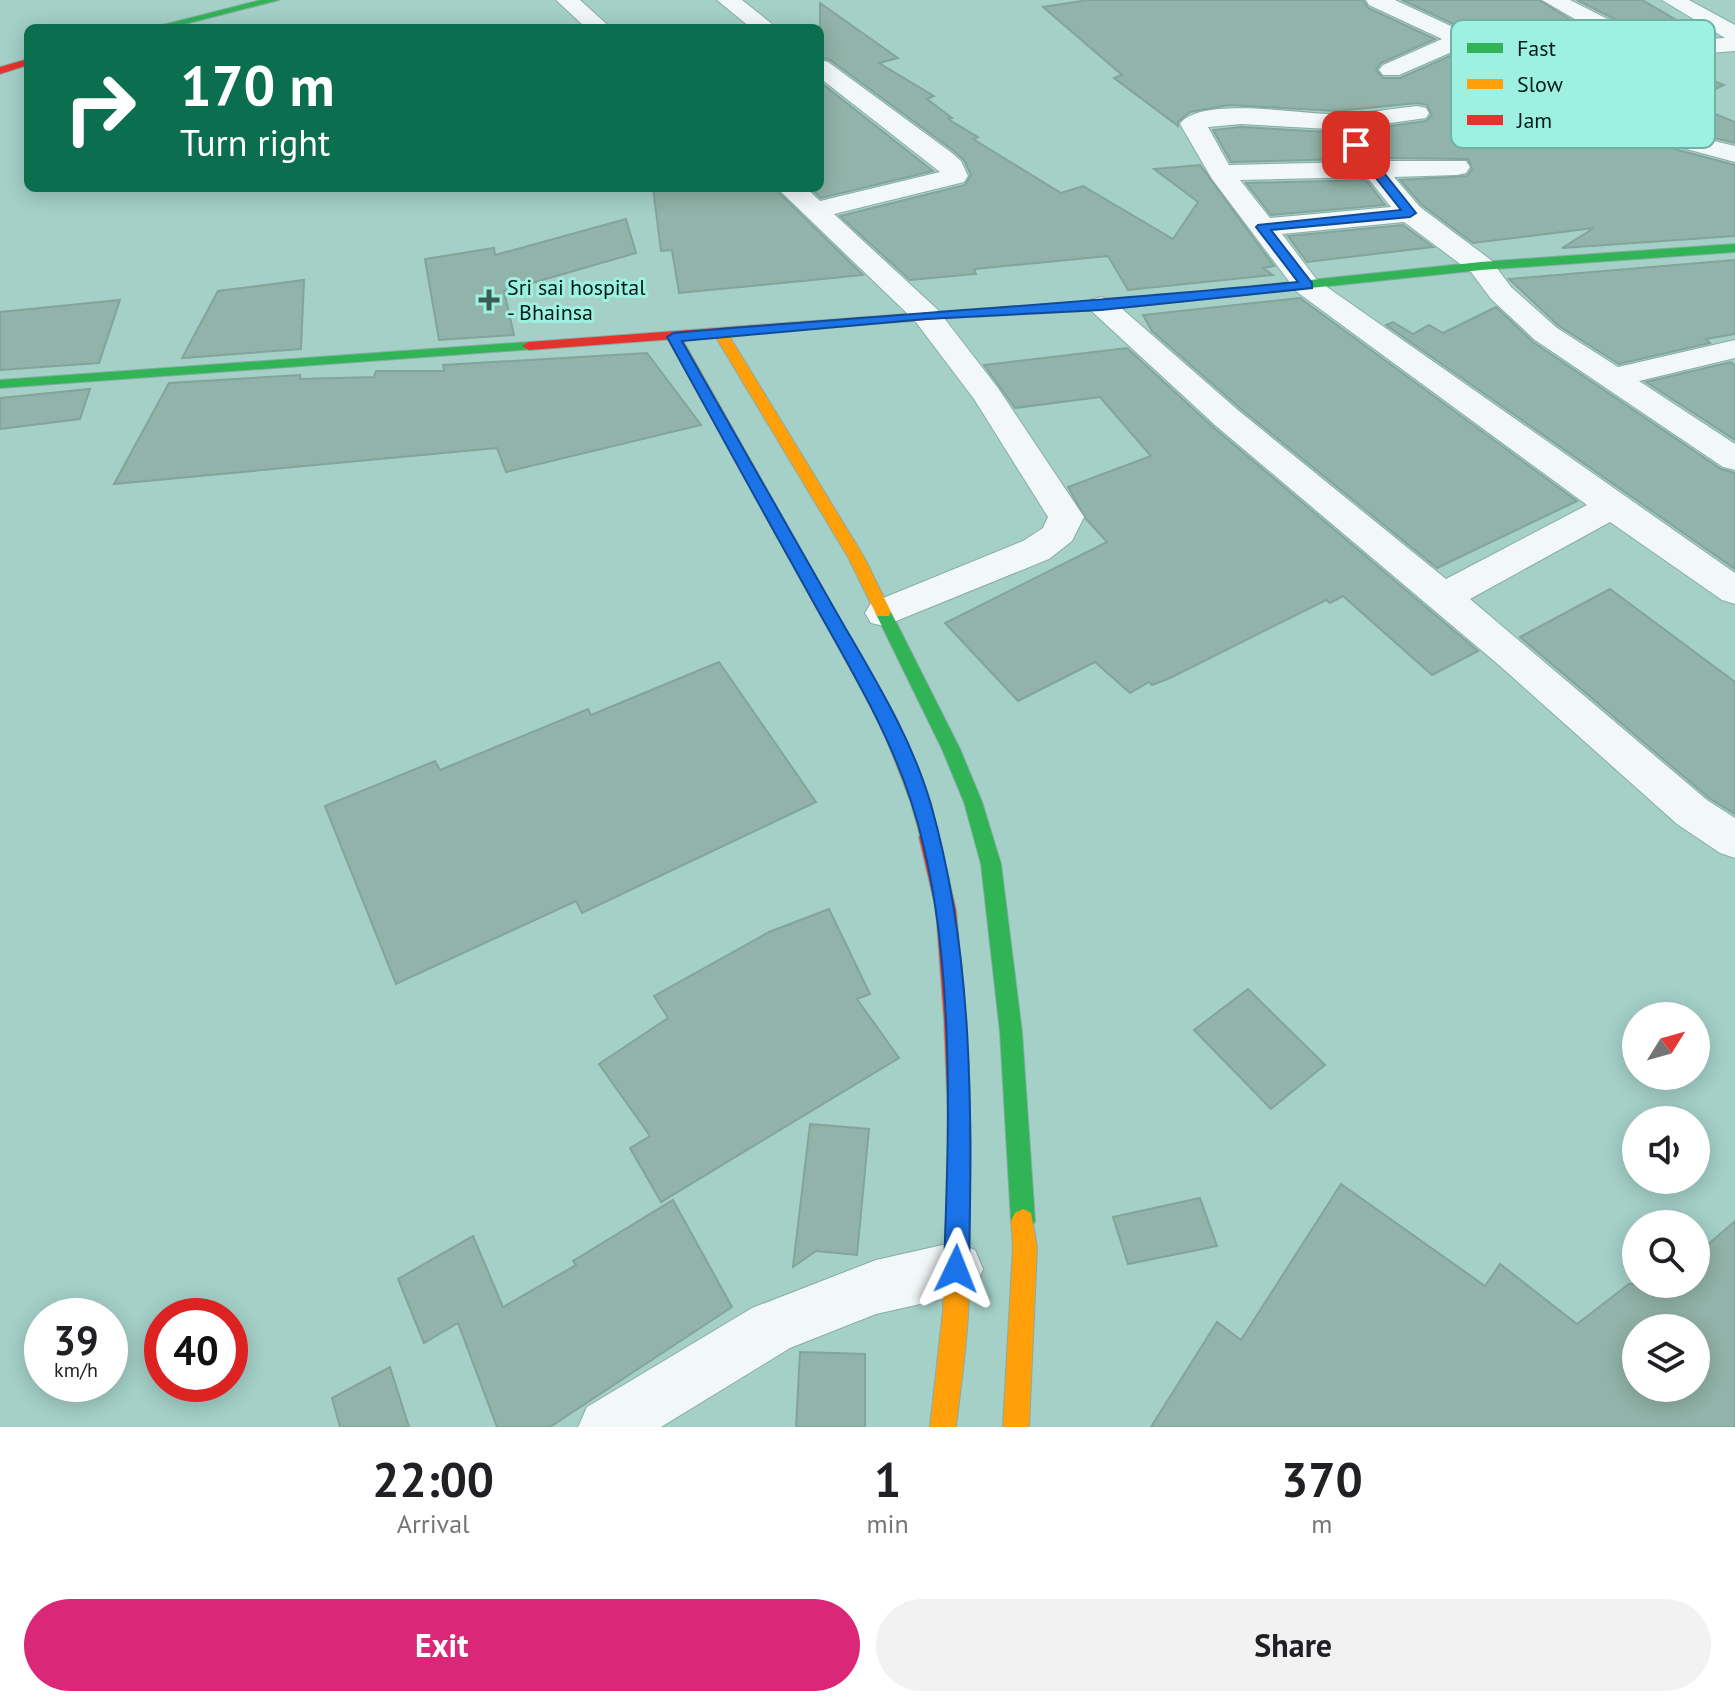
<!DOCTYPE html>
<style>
body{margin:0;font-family:"PT Sans",sans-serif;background:#f2f2f2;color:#202124;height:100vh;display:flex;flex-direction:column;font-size:30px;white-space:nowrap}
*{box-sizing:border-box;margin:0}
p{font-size:26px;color:#757577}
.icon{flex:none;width:44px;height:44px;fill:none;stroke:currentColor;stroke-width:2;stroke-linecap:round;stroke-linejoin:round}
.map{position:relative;height:1427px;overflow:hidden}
.sheet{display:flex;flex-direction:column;background:#fff;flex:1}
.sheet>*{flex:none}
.banner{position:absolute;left:24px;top:24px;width:800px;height:168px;border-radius:12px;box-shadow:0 4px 20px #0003;background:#0b6e4f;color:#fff;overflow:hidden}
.needle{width:52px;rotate:53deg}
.controls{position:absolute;left:1622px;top:1002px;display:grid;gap:16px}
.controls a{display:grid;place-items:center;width:88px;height:88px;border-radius:50%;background:#fff;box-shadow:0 4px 20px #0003;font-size:40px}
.speed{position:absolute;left:24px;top:1298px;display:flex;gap:16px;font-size:40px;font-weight:700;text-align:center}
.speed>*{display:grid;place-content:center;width:104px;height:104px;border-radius:50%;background:#fff;box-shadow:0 4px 20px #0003;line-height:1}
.speed small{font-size:20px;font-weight:400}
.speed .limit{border:12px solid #d22;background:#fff;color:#111}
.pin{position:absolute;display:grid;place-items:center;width:68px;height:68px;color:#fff;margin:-34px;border-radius:16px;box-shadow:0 4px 12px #0006}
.me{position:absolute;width:88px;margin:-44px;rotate:2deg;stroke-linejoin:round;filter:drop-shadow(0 0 6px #0008)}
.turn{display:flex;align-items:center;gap:28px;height:168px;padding:0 24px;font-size:36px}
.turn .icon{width:104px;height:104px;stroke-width:2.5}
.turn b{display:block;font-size:56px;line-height:68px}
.eta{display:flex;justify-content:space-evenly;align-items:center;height:136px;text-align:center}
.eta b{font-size:48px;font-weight:700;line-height:56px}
.primary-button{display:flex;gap:16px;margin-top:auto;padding:16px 24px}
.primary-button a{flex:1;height:92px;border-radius:48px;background:#db2777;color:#fff;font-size:32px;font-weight:700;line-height:92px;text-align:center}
.primary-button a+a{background:#f2f2f2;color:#202124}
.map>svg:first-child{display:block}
.building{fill:#92b3a9;stroke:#83a49a;stroke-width:2;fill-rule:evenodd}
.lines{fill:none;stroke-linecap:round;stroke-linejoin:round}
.street-casing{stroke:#88aca6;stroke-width:2}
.fast-casing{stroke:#88aca6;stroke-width:2}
.slow-casing{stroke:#88aca6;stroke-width:2}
.jam-casing{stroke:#88aca6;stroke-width:2}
.street{fill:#f1f8f7;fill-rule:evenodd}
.fast{fill:#30b455;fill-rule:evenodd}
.slow{fill:#ff9f0a;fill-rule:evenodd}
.jam{fill:#e5322d;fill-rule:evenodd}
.route{fill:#1a73e8;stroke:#114b97;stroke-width:2}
.poi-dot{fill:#3b5c56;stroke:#9ef1e1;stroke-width:3}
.labels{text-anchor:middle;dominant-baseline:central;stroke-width:6;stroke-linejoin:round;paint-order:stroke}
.far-poi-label{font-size:22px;fill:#031d19;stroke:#9ef1e1;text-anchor:start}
.key{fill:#9ef1e1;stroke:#70b1a5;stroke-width:2}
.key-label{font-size:22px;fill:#031d19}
</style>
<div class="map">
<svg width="1735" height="1427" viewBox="0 0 1735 1427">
<rect width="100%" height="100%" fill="#a4d0c8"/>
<g class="building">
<path d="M1088 0H1363L1368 8 1435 39 1381 63 1376 70 1383 78H1400L1461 51 1678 150 1735 165V236L1562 248 1594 228 1473 243 1422 205 1400 180 1467 176 1472 169 1468 159 1383 158 1361 130 1426 121 1432 115 1427 105 1417 103 1337 111 1229 105 1190 112 1178 122V126L1114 78 1122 75 1043 7Z"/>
<path d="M1402 0H1539L1571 20 1485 39Z"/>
<path d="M1577 0H1642L1704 36 1654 39Z"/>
<path d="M820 3 898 58 879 63 934 96 927 99 952 118 948 119 978 137 973 139 1061 193 1083 186 1173 239 1198 202 1154 169 1200 165 1274 266 1263 268 1273 275 1128 290 1108 256 974 269 976 274 910 280 840 216 965 185 971 175 964 160 954 151 830 60 820 57Z"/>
<path d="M1600 36 1638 56 1663 60 1724 85 1686 102 1735 122V143L1698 134 1515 52Z"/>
<path d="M820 82 933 171 821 198 810 188H820Z"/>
<path d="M1241 127 1327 132 1349 159 1231 162 1213 130Z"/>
<path d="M1366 180 1385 205 1271 215 1246 183Z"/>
<path d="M653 188H774L863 275 679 293 672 250 661 251Z"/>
<path d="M626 219 636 253 504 291 514 335 439 340 425 259 494 248 495 255Z"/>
<path d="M1403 225 1433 247 1307 262 1288 236Z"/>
<path d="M1735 260V334L1706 339 1710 343 1619 364 1559 326 1509 279Z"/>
<path d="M304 280 301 349 182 358 218 291Z"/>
<path d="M1300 298 1577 501 1437 568 1241 409 1152 331 1143 315Z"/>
<path d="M120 300 99 363 0 370V312Z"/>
<path d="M1496 307 1533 342 1721 469 1735 473V569L1386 325 1393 322 1413 334 1429 325 1443 333Z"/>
<path d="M1127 348 1213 427 1478 651 1432 675 1343 596 1330 603 1326 600 1170 678 1152 685 1149 682 1130 693 1095 662 1018 701 945 623 1107 542 1086 519 1068 487 1151 456 1100 397 1015 408 984 365Z"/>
<path d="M647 353 701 425 506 472 497 448 114 484 169 383 300 375V379L374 377 376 371H444L443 365Z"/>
<path d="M1731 362 1735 366V440L1646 382Z"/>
<path d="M90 389 80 419 0 429V398Z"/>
<path d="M1610 589 1735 682V814L1709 798 1520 637Z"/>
<path d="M719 662 816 802 582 913 576 901 396 984 325 806 435 761 440 770 588 709 591 715Z"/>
<path d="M829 909 870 994 857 999 899 1058 661 1202 630 1148 650 1136 599 1064 668 1018 654 996 769 932Z"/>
<path d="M1248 989 1325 1065 1271 1109 1194 1030Z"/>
<path d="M810 1124 869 1129 857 1255 816 1251 793 1267Z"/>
<path d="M1341 1184 1485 1286 1500 1264 1577 1324 1629 1284H1696V1255L1735 1221V1427H1151L1217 1322 1241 1340ZM1636 1328H1696V1388H1636Z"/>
<path d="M1200 1198 1217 1246 1128 1264 1113 1217Z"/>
<path d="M673 1200 732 1307 550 1427H497L458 1323 424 1343 398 1279 473 1236 503 1307 576 1265 573 1261Z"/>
<path d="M800 1352 865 1354V1427H796Z"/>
<path d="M390 1367 409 1427H340L332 1398Z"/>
</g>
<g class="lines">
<g class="street-casing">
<g id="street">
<path d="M556 0H580L611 28H586Z"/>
<path d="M717 0H742L777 28H751Z"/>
<path d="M1366 0H1395L1485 42 1534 29 1580 22 1542 0H1570L1653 42 1725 38 1662 0H1689L1735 25V51L1660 57 1639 53 1600 33 1505 51 1697 137 1735 146V162L1679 147 1461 48 1399 75H1383L1379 70 1383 65 1442 39 1369 5Z"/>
<path d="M820 60 828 62 952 153 961 161 968 176 964 182 834 214 937 309 998 388 1084 517 1072 541 1049 559 884 626 871 623 865 613 871 603 1023 541 1043 528 1048 517 974 399 915 321 777 188H806L820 201 940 172 820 78Z"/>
<path d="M1417 106 1426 108 1429 113 1426 118 1355 128 1382 161H1466L1470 167 1466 173 1457 175 1394 177 1420 207 1491 260 1511 287 1557 328 1618 367 1735 340V358L1639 381 1735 444V470L1723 467 1535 340 1491 299 1471 272 1404 222 1282 234 1317 280 1735 573V604L1722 600 1610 522 1470 599 1707 800 1735 818V858L1720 853 1677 824 1500 666 1215 425 1086 306 1090 300 1101 297 1112 300 1239 411 1446 579 1587 505 1297 292 1212 179 1180 124C1200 95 1304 115 1337 114 1364 114 1390 109 1417 106ZM1241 124 1329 129 1355 162 1229 165 1208 127ZM1367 177 1391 207 1270 218 1240 180Z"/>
<path d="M956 1242 975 1250 983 1269 975 1288 956 1296 876 1314 790 1348 661 1427H578L587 1407 752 1308 876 1260Z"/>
</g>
</g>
<g class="fast-casing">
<g id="fast">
<path d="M261 0H279L169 28H151Z"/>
<path d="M1735 244V252L1481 270 1101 310 974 317 967 313 974 309 1101 302 1481 262Z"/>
<path d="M529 342 534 343V349L0 388V380Z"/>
<path d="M883 606 891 612 960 749 982 802 1001 864 1022 1032 1035 1221 1031 1229 1023 1233 1015 1229 1011 1221 1000 1032 981 864 964 802 942 749 875 612Z"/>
</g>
</g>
<g class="slow-casing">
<g id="slow">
<path d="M721 330 728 334 864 557 891 612 889 616H877L848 557 714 334Z"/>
<path d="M674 333 681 337 899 724 931 803 939 837 936 843 929 845 922 843 911 803 881 724 667 337Z"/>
<path d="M1023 1209 1031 1213 1037 1247 1029 1427H1003L1013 1247 1011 1221 1015 1213Z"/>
<path d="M956 1253 965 1256C976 1285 960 1391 956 1427H930L943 1311 944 1265 947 1256Z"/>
</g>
</g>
<g class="jam-casing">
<g id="jam">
<path d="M28 59V65L0 74V67Z"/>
<path d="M974 309 981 313 979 316 529 350 522 346 529 342Z"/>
<path d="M929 829 936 831 939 837 956 910 966 1019 971 1144 968 1265 965 1274 956 1277 947 1274 944 1265 949 1144 944 1019 936 910 919 837 922 831Z"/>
</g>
</g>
<use href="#street" class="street"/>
<use href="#fast" class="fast"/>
<use href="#slow" class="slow"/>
<use href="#jam" class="jam"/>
</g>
<path class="route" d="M1356 142 1360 143 1416 213 1410 217 1271 230 1312 283V288L1101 310 926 319 682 341C733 430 784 520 835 610 871 673 911 735 931 805 974 955 972 1114 969 1269L965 1278 956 1281 948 1278 944 1269C949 1123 957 941 911 801 887 728 847 663 810 596 762 510 714 423 667 337L674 333C882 315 1090 303 1298 282L1256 227 1258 225 1401 210 1350 145Z"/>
<path class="poi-dot" d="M485 288h8v8h8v8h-8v8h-8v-8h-8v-8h8z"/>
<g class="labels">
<g class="far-poi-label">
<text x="507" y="287">Sri sai hospital<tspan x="507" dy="25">- Bhainsa</tspan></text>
</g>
</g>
<rect x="1451" y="20" width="264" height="128" rx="12" class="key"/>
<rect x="1467" y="43" width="36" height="10" fill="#30b455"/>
<rect x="1467" y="79" width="36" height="10" fill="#ff9f0a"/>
<rect x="1467" y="115" width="36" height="10" fill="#e5322d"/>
<g class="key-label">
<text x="1517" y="56">Fast</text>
<text x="1517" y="92">Slow</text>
<text x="1517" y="128">Jam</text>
</g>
</svg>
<div class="controls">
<a><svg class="needle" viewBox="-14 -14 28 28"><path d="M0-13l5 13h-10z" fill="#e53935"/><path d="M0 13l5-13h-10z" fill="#757577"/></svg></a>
<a><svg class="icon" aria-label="sound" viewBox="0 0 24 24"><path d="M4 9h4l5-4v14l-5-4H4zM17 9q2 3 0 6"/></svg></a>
<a><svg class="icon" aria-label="search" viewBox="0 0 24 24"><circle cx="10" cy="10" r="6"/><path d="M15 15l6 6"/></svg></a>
<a><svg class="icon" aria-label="layers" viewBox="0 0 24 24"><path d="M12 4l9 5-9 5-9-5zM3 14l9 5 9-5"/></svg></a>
</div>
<div class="speed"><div>39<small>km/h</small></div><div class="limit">40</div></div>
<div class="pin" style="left:1356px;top:145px;background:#d93025"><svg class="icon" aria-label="arrive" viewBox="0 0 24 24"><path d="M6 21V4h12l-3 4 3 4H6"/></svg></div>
<svg class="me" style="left:956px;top:1269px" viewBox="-20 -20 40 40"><path d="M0-17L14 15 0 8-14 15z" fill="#1a73e8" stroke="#fff" stroke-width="4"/></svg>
<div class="banner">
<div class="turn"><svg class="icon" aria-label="right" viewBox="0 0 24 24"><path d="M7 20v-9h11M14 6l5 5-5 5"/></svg><div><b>170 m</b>Turn right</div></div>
</div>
</div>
<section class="sheet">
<div class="eta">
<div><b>22:00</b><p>Arrival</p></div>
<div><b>1</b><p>min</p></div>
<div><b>370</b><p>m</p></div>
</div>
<div class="primary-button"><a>Exit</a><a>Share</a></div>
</section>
